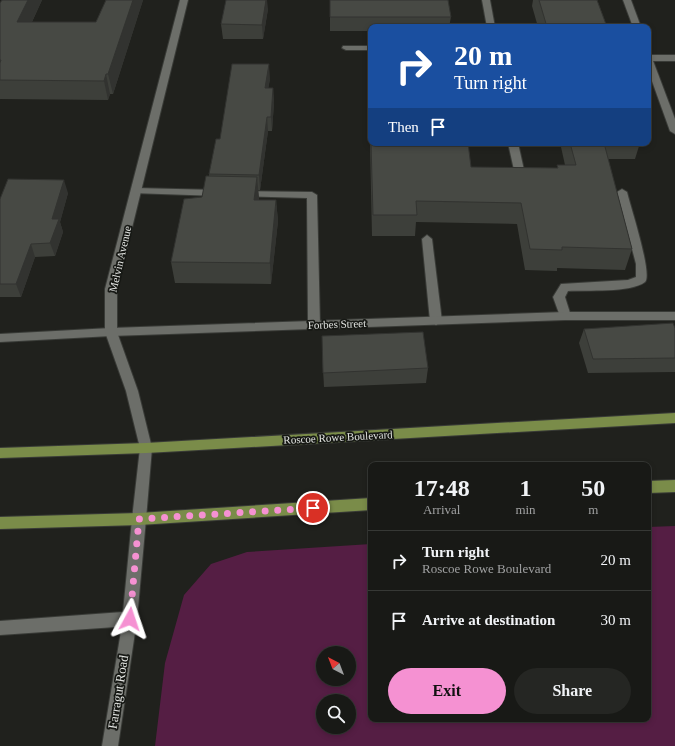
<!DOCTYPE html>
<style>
body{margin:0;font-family:Georgia,serif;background:#252623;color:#f1f3f6;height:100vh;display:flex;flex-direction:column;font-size:15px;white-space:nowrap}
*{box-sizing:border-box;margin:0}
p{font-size:13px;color:#9fa0a1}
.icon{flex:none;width:22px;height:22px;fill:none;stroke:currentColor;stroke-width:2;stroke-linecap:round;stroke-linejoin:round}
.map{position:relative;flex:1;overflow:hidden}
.side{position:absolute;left:368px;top:462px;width:283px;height:260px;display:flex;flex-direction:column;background:#181916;border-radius:8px;box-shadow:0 2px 6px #0003,0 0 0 1px #363835}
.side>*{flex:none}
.top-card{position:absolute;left:368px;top:24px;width:283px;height:122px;border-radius:8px;box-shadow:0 2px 6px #0003,0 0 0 1px #363835;background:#1a4fa0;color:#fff;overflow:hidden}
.needle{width:26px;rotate:318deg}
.buttons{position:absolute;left:316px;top:646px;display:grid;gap:8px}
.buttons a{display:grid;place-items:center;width:40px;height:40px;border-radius:50%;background:#181916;box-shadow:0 2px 6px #0003,0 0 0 1px #363835;font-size:20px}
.pin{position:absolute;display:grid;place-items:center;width:34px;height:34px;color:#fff;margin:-17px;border:2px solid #fff;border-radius:50%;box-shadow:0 1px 4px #0007}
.me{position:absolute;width:44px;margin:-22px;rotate:5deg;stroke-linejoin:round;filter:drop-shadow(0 0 3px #0008)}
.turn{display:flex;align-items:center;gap:14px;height:84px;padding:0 20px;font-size:18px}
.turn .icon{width:52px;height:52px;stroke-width:2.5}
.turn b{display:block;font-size:28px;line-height:34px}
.then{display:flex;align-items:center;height:38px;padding:0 20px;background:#0003;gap:8px;font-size:15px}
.eta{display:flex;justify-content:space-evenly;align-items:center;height:68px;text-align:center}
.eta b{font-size:24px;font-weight:800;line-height:28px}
.action{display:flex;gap:8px;margin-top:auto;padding:8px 20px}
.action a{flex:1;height:46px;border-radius:24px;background:#f591d2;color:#111;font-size:16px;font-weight:800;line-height:46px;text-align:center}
.action a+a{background:#252623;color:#f1f3f6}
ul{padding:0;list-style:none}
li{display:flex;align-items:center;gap:12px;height:60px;padding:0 20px;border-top:1px solid #363835}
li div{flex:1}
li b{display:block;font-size:15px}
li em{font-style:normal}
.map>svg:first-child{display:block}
.green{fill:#551e44;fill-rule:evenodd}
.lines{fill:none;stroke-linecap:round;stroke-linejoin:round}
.service-casing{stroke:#393b37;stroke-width:2}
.minor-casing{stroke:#393b37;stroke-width:2}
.tertiary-casing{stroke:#393b37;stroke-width:2}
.primary-casing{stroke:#393b37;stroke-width:2}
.service{fill:#6c6e69;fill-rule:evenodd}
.minor{fill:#6c6e69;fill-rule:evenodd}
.tertiary{fill:#6c6e69;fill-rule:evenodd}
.primary{fill:#7a8c49;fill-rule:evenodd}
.wall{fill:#3d3f3a}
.shaded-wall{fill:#323330}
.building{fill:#474944;stroke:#323330}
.route{stroke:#f591d2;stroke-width:7;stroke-dasharray:0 12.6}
.labels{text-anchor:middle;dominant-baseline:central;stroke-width:3.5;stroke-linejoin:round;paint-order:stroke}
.street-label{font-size:11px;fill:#e3e5e2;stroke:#161814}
.near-street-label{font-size:13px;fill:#e3e5e2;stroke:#161814}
</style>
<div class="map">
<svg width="675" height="746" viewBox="0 0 675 746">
<rect width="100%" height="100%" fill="#20211d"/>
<path class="green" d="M675 526V746H155L165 663 184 595 211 564 247 552 371 544V719H648V527ZM323 653H349V679H323ZM323 701H349V727H323Z"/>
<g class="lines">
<g class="service-casing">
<g id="service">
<path d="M482 0H490L495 27H487Z"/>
<path d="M343 46H371V50H346L342 48Z"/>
<rect x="648" y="55" width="27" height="6"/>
<path d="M508 143H518L524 170 522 172H516L514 170Z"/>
<path d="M136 188 218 190 223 193 218 196 132 193 131 191 132 189Z"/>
<path d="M622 189 627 192C630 205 653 275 645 282 631 293 586 290 568 291L565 297 571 316 565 320 561 319 553 297 561 284 628 280 636 277V264L617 192Z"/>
<path d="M243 191 312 192 317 195 320 325 318 328H310L308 325 307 198 239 196 238 194Z"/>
<path d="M427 235 432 239 442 321 436 325 430 321 422 239Z"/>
</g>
</g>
<g class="minor-casing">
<g id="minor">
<path d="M623 0H631L641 27H633Z"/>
<path d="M648 55 652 58 675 119V134L670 131 648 70Z"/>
<path d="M565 312H675V320H565L111 336 0 342V334L111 328Z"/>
<path d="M139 513 144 515 146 519 137 619 135 624 130 626 0 635V621L123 612 132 519 134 515Z"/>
</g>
</g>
<g class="tertiary-casing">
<g id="tertiary">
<path d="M180 0H188L117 289V332L138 391 152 448 146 519 144 523 139 525 134 523 132 519 140 448 126 391 105 332V289Z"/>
<path d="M130 612 135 614 137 619 118 746H102L123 619 125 614Z"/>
</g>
</g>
<g class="primary-casing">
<g id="primary">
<path d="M675 413V423L146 453 0 458V448L146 443Z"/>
<path d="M675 480V492L648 493V481Z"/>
<path d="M371 498V510L139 525 0 529V517L139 513Z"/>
</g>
</g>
<use href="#service" class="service"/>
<use href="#minor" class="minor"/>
<use href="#tertiary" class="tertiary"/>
<use href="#primary" class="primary"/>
</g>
<g class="wall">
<path d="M2 0H42L32 22H96L106 0H143L113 94H110L108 100 0 99V3Z"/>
<path d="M330 0H448L451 17 449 27H371V31H330Z"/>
<path d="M533 0H597L607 27H538L532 6Z"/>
<path d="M268 9 263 39H223L221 24Z"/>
<path d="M270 79 268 88H273L274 103 272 131H268L260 190H258L259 200H276L278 221 271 284 175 283 171 262 202 197 209 176V174L220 139Z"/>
<path d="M371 124V143H468L471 167 557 168V165H565L561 147 562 143H640L635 159H608L632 249 625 270 557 268V271L525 270 517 224 416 222 415 236H372L370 144Z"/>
<path d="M68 193 60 222 63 232 55 256 35 257 21 297H0V199Z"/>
<path d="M675 328V372L588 373 579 343 584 329Z"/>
<path d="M322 351 428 368 426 383 324 387Z"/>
</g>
<g class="shaded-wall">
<path d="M28 0H42L23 41 17 22Z"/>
<path d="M133 0H143L113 94 108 74Z"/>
<path d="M266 0H267L268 9 263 39 262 25Z"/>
<path d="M269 64 270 79 266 103 265 88Z"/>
<path d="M106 74 110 94 108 100 104 81Z"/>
<path d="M273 88 274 103 272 131 271 117Z"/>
<path d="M267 117 268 131 260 190 259 175Z"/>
<path d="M257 177 259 198 256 221 254 200Z"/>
<path d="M64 180 68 193 60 222 63 232 55 256 50 243 52 219Z"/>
<path d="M276 200 278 221 271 284 270 263Z"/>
<path d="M31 244 35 257 21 297 16 284Z"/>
</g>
<g class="building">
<path d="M2 0H28L17 22H96L106 0H133L108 74H106L104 81 0 80V63L1 60H0V3Z"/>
<path d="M226 0H266L262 25 221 24Z"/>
<path d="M330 0H448L451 17H330Z"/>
<path d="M539 0H597L607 27H547Z"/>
<path d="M232 64H269L265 88H273L271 117H267L259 175 209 174 216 139H220Z"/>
<path d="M371 143H468L471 167 558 168 557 165H576L570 143H604L632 249 562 247V250L530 249 521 203 416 201 417 215H373Z"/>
<path d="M206 176 257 177 254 200H276L270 263 171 262 184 199 202 197Z"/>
<path d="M8 179 64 180 52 219H59L50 243 31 244 16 284H0V199Z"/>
<path d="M673 323 675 328V358L593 359 584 329Z"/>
<path d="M423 332 428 368 323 373 322 336Z"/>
</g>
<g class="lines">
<path class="route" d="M130 619 139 519 313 508"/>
</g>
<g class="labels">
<g class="street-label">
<text transform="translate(120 259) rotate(-77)">Melvin Avenue</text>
<text transform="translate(337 324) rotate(-2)">Forbes Street</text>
<text transform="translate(338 437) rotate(-3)">Roscoe Rowe Boulevard</text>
</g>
<g class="near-street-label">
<text transform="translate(118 692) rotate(-81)">Farragut Road</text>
</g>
</g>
</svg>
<div class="buttons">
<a><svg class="needle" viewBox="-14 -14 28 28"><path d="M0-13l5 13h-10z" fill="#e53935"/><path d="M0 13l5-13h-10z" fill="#9fa0a1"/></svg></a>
<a><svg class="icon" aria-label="search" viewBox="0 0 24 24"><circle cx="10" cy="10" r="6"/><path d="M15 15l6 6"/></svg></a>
</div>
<div class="pin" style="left:313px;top:508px;background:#d93025"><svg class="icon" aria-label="arrive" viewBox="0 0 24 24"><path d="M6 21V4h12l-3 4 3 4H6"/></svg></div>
<svg class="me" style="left:130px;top:619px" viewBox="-20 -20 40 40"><path d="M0-17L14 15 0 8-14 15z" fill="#f591d2" stroke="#fff" stroke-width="4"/></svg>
<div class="top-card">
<div class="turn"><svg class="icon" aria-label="right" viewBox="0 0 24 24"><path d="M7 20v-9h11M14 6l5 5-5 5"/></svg><div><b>20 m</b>Turn right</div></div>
<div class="then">Then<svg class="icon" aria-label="arrive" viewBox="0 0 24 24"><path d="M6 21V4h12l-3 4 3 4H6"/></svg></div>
</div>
<section class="side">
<div class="eta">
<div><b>17:48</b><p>Arrival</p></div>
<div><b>1</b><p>min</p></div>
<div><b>50</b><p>m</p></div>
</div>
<ul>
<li><svg class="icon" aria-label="right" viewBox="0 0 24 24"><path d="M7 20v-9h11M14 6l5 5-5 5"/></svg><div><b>Turn right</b><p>Roscoe Rowe Boulevard</p></div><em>20 m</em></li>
<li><svg class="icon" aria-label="arrive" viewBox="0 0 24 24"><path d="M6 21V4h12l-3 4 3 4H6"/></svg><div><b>Arrive at destination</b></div><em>30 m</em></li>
</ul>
<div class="action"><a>Exit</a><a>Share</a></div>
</section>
</div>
